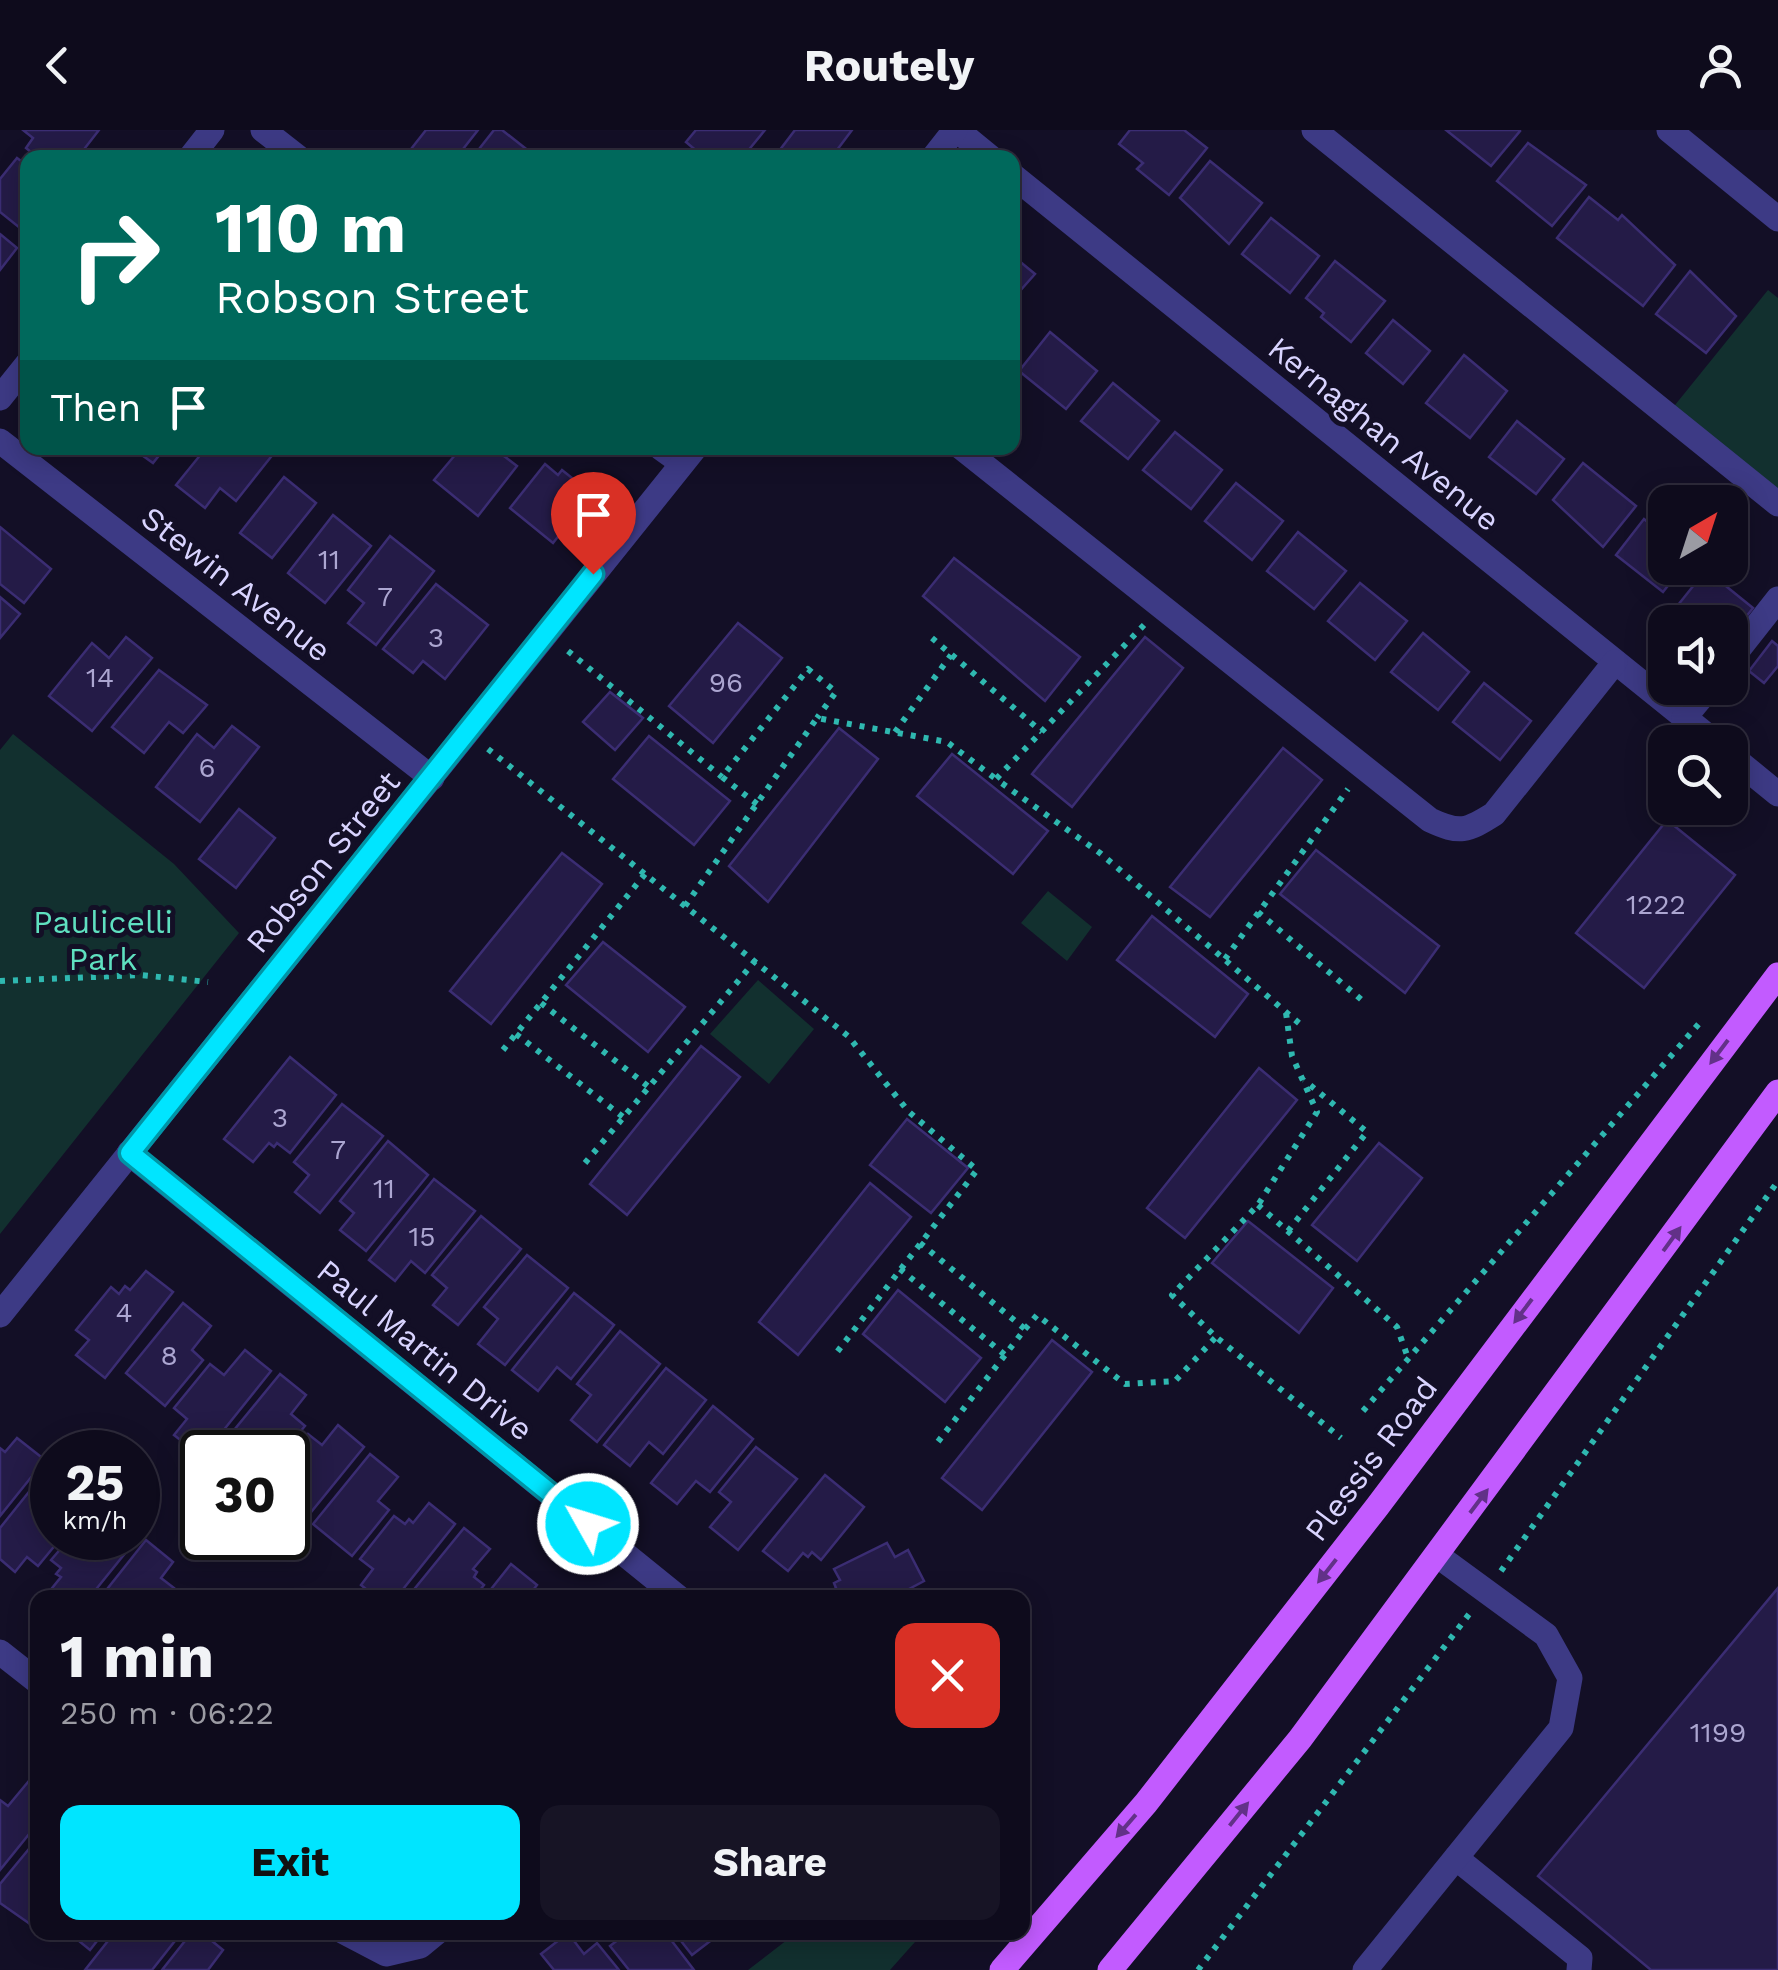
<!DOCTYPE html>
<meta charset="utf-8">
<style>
body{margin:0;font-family:"Work Sans",sans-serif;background:#171425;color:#f1f3f6;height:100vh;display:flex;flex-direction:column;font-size:38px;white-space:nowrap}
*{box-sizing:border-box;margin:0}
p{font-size:32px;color:#9b9ba3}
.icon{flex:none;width:55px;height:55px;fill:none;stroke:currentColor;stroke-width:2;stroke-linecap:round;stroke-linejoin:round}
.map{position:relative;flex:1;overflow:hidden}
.sheet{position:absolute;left:30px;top:1460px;width:1000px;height:350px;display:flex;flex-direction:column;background:#0e0b1c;border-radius:20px;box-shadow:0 5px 25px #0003,0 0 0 2px #2e2b3b}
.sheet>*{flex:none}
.top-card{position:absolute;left:20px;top:20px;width:1000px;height:305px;border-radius:20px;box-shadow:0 5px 25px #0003,0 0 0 2px #2e2b3b;background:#00695c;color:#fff;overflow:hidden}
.needle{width:65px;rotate:39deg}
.controls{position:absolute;left:1648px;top:355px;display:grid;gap:20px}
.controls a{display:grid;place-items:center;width:100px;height:100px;border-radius:20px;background:#0e0b1c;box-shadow:0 5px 25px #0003,0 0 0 2px #2e2b3b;font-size:50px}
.speed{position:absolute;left:30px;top:1300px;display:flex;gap:20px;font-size:50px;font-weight:700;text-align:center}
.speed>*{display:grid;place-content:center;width:130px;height:130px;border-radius:50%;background:#0e0b1c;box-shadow:0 5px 25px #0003,0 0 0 2px #2e2b3b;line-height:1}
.speed small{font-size:25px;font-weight:400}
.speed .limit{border:5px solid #111;border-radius:15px;background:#fff;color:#111}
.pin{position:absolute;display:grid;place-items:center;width:85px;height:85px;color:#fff;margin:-102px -42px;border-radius:50% 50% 50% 0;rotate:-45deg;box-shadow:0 0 10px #0007}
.pin .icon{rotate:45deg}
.me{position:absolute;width:110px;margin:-55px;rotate:309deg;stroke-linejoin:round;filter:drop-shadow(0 0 8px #0008)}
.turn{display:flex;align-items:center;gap:35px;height:210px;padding:0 30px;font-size:45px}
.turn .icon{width:130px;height:130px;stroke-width:2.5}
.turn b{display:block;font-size:70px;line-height:85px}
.then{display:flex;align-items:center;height:95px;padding:0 30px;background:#0003;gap:20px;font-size:38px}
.round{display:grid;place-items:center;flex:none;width:105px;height:105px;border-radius:20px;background:#171425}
.overview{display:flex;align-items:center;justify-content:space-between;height:170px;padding:0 30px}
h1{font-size:60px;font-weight:700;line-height:75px}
.action{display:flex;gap:20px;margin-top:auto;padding:20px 30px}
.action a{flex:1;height:115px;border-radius:20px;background:#00e5ff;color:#111;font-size:40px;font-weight:700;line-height:115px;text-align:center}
.action a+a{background:#171425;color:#f1f3f6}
header{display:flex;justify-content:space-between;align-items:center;height:130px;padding:0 30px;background:#0e0b1c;font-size:45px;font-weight:700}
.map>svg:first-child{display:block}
.green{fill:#12302f}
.building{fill:#241b47;stroke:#3b2d73;stroke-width:2.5}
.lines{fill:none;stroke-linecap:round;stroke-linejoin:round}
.path{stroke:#2fb8b0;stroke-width:6;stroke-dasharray:5 8;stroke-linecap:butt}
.minor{stroke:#3d3a85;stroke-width:25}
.major{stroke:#c25bff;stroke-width:25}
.oneway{fill:#623188}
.route-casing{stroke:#0095a6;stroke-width:25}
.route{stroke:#00e5ff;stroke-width:18}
.labels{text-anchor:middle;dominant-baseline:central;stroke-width:10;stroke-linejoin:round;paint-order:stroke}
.number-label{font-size:28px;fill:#aca6d1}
.street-label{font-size:32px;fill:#d9d4ff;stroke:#130f26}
.park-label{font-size:32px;fill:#5fe0c0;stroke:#130f26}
</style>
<header><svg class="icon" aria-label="back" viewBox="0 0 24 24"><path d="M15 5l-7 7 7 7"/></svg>Routely<svg class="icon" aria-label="person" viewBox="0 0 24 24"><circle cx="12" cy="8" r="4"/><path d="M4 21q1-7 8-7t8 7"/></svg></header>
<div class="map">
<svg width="1778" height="1840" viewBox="0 0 1778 1840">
<rect width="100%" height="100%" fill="#130f26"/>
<g class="green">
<path d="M1768 160 1778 168V366L1671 280Z"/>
<path d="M13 604 174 734 239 803 0 1104V620Z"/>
<path d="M1048 761 1092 797 1067 831 1021 793Z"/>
<path d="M758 850 814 899 769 954 710 904Z"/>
<path d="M796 1803V1802L923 1803 890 1840H748Z"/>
</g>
<g class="building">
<path d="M23 0H99L85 18 95 26 38 28 26 18 33 8Z"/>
<path d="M426 0H478L456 28H421L411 19Z"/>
<path d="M494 0H502L530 22 525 28H472Z"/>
<path d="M696 0H765L742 28H705L686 12Z"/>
<path d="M795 0H852L831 28H810L803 22 799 28H779L776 25Z"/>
<path d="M1130 0H1184L1207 18 1169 65 1137 39 1143 33 1119 14Z"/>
<path d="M1446 0H1519L1520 1 1491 36Z"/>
<path d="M1528 13 1586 55 1552 96 1497 51Z"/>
<path d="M17 28 28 36 25 102 0 82V49Z"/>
<path d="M1210 31 1262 73 1229 114 1180 68Z"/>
<path d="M1589 67 1618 90 1622 85 1675 135 1643 176 1557 108Z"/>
<path d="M1271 88 1319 126 1290 163 1242 124Z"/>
<path d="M0 104 17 118 0 140Z"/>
<path d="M1012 125 1035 144 1012 170Z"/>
<path d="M1335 131 1385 171 1351 212 1321 187 1324 183 1306 168Z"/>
<path d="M1690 141 1736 186 1706 223 1656 184Z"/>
<path d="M1393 190 1430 221 1403 254 1366 223Z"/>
<path d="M1050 202 1097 241 1066 279 1019 241Z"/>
<path d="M1464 225 1507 261 1470 308 1426 273Z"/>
<path d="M1113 253 1159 291 1128 329 1081 291Z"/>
<path d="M1517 291 1564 329 1536 364 1489 327Z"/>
<path d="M1175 302 1222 340 1191 379 1143 340Z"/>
<path d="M132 318H165L153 333Z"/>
<path d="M206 318H278L236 371 220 358 205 378 176 355Z"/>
<path d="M461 318H504L500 323 517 336 478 386 434 350Z"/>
<path d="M1583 333 1636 376 1603 417 1553 370Z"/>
<path d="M545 334 558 345 562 340 592 364 553 413 510 378Z"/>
<path d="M284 347 316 373 272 428 240 403Z"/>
<path d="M1236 353 1283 391 1252 430 1205 391Z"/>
<path d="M333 385 371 416 325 473 288 443Z"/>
<path d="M1644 389 1665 406V438H1682L1663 462 1616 425Z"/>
<path d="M0 397 51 439 24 473 0 454Z"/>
<path d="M1298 402 1346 441 1314 479 1267 441Z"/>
<path d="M390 406 434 441 376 515 348 493 364 473 348 460Z"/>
<path d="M954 428 1080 527 1045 571 923 466Z"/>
<path d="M1706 440 1753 478 1730 507V492H1700L1678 475Z"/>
<path d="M1360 453 1407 491 1375 530 1328 491Z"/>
<path d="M436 454 488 495 445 549 423 531 413 543 383 519Z"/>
<path d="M0 467 20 484 0 508Z"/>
<path d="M738 493 782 528 713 613 669 576Z"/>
<path d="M1423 503 1469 542 1438 580 1391 542Z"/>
<path d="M126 507 152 528 92 601 49 566 92 513 109 528Z"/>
<path d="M1145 507 1183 538 1072 677 1032 644Z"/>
<path d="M1772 511 1778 516V536L1764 553 1749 541Z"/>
<path d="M159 540 207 575 183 603 169 592 144 623 112 597Z"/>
<path d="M1484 553 1531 591 1500 630 1453 592Z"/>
<path d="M610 562 643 588 615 620 583 592Z"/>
<path d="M232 596 259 617 200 692 156 657 197 604 214 618Z"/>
<path d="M839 598 878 629 768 772 729 736Z"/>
<path d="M649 606 730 671 694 715 613 649Z"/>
<path d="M1283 618 1322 650 1210 787 1170 757Z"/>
<path d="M952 624 1048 701 1013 744 917 666Z"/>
<path d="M239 679 275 708 236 758 199 729Z"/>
<path d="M1667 690 1735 745 1644 858 1576 803Z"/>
<path d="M1316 720 1439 816 1405 863 1280 764Z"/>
<path d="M562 723 602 754 491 894 450 861Z"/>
<path d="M1152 786 1248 864 1215 907 1117 830Z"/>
<path d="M603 812 685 877 648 922 566 855Z"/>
<path d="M701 916 740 947 627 1085 590 1054Z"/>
<path d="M290 927 336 965 290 1023 277 1013 274 1017 269 1013 253 1032 224 1009Z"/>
<path d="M1259 938 1297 970 1185 1108 1147 1078Z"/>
<path d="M342 974 383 1006 320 1083 295 1062 309 1045 294 1032Z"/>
<path d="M907 989 968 1038 931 1083 870 1035Z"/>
<path d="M388 1011 428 1045 366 1121 340 1100 354 1083 340 1071Z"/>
<path d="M1379 1013 1422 1048 1357 1131 1312 1095Z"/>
<path d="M434 1049 475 1081 425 1143 411 1131 395 1151 369 1130Z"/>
<path d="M870 1053 911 1087 798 1225 759 1192Z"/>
<path d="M481 1086 521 1119 458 1195 433 1175 447 1158 432 1145Z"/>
<path d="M1248 1091 1333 1158 1299 1203 1212 1133Z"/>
<path d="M527 1125 568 1158 505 1235 478 1214 498 1189 484 1177Z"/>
<path d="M146 1141 173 1162 105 1248 76 1225 89 1210 76 1200 111 1157 119 1164 125 1156 130 1160Z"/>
<path d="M898 1160 981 1228 945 1272 863 1204Z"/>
<path d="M574 1163 614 1195 571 1249 557 1237 538 1261 512 1240Z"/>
<path d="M183 1173 211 1196 192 1220 203 1230 165 1276 126 1243Z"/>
<path d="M620 1201 660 1234 597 1312 571 1290 591 1265 577 1254Z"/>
<path d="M1052 1210 1092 1242 982 1380 942 1348Z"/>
<path d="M245 1220 271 1241 202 1327 174 1305 187 1289 174 1278 210 1234 224 1245Z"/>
<path d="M666 1238 706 1270 663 1324 649 1312 630 1336 604 1315Z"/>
<path d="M280 1244 306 1265 291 1284 305 1296 283 1322H216Z"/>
<path d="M713 1276 753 1309 710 1362 696 1351 677 1374 651 1353Z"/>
<path d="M338 1295 364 1317 299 1397 288 1387V1330L308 1304 322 1315Z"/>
<path d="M17 1308 45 1330 0 1386V1318L5 1322Z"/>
<path d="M756 1317 797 1349 738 1420 710 1397 731 1372 719 1362Z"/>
<path d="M370 1324 398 1347 378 1371 389 1380 352 1426 313 1394Z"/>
<path d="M52 1333V1408H61L38 1436 27 1427 15 1442 0 1429V1398Z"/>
<path d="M825 1345 864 1377 821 1430 812 1422 808 1427 803 1423 788 1441 763 1421Z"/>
<path d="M429 1373 455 1394 396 1468H377L361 1455 373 1439 360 1429 394 1386 405 1394 409 1389 413 1393Z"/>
<path d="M464 1398 490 1419 473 1439 477 1442 474 1447 484 1455 474 1468H407Z"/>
<path d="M138 1404 139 1406 89 1468H44L61 1447 56 1444 61 1438 51 1430 70 1408Z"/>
<path d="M146 1410 173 1432 161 1448 174 1458 167 1468H100Z"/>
<path d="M887 1413 895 1427 908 1420 924 1451 892 1468H818L836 1458 834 1453 840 1450 834 1439Z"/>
<path d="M511 1434 537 1455 527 1468H484Z"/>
<path d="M1778 1458V1840H1651L1538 1746Z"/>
<path d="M28 1652 38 1660V1693L0 1740V1670L8 1676Z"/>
<path d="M38 1708V1790L33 1796 0 1773V1754Z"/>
<path d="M68 1802H104L90 1820Z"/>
<path d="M115 1802H182L152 1840H85Z"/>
<path d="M192 1802H201L223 1820 208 1840H162Z"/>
<path d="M617 1802H665L694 1840H629L610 1816 619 1809Z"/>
<path d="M674 1802H722L692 1825Z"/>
<path d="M568 1803 584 1824 597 1813 619 1840H554L541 1824Z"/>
</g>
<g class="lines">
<g class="path">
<path d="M1144 495 996 649 1100 723 1300 894"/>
<path d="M932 508 1042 602"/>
<path d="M568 521 722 647"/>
<path d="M895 602 951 525"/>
<path d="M488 619 848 906 908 981 977 1040 834 1226"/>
<path d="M757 674 722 647 808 539 836 562 817 588"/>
<path d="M685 776 817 588 947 612 996 649"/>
<path d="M1258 782 1363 871"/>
<path d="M1225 829 1348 659"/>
<path d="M0 851 140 845 208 852"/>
<path d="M541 873 649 957"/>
<path d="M1286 883 1292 926 1317 982 1258 1075 1172 1165 1216 1207 1341 1308"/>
<path d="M516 904 623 987"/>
<path d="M503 920 645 744"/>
<path d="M585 1033 755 831"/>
<path d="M1258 1075 1397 1197 1407 1225"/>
<path d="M1288 1101 1367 1002 1304 950"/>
<path d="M920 1113 1025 1199 937 1313"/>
<path d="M900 1139 1005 1225"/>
<path d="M1025 1199 1037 1185 1125 1254 1175 1251 1216 1207"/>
<path d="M1363 1281 1703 889"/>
<path d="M1501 1441 1778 1051"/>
<path d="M1198 1840 1470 1483"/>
</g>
<g class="minor">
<path d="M263 0 299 28"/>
<path d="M957 0 991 28"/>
<path d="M1314 0 1778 374"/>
<path d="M1669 0 1778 89"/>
<path d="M190 28 212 0"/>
<path d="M933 28 955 0"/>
<path d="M1012 45 1715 612"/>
<path d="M0 268 28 233"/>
<path d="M0 311 432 648"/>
<path d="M661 318 682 333"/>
<path d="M962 318 1430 690C1460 704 1467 701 1494 684L1615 532"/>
<path d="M1730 530 1778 469"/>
<path d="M1684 588 1709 558"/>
<path d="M1730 625 1778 664"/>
<path d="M129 1023 679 1468"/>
<path d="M0 1185 695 318"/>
<path d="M0 1522 38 1552"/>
<path d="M1456 1728 1580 1828 1579 1840"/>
<path d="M344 1802 386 1824 420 1816 437 1802"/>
<path d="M1365 1840 1561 1598 1570 1548 1546 1505 1438 1426"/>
</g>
<g class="major">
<path d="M1002 1840 1146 1673 1377 1377 1778 845"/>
<path d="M1110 1840 1300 1609 1778 962"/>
</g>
</g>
<defs><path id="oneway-solid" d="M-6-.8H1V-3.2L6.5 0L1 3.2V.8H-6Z" transform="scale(2.5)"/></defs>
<g class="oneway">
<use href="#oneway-solid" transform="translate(1719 922) rotate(127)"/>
<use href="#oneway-solid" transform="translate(1672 1109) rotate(-54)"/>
<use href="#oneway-solid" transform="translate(1523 1181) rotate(127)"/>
<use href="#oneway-solid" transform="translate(1479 1371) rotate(-53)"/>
<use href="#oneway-solid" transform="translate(1327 1441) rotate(128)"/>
<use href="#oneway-solid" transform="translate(1239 1684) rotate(-51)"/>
<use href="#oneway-solid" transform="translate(1126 1696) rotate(131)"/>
</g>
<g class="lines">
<g class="route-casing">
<path id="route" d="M588 1394 130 1023 593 444"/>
</g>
<use href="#route" class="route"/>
</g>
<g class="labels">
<g class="number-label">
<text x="329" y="429">11</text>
<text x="385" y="466">7</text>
<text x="436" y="507">3</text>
<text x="100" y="547">14</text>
<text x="726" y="552">96</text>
<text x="207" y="637">6</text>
<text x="1656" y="774">1222</text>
<text x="280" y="987">3</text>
<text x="338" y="1019">7</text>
<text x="384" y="1058">11</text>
<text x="422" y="1106">15</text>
<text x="124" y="1182">4</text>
<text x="169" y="1225">8</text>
<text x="1718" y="1602">1199</text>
</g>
<g class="street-label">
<text transform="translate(1384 304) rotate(39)">Kernaghan Avenue</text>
<text transform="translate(236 454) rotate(38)">Stewin Avenue</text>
<text transform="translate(323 732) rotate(-51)">Robson Street</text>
<text transform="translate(425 1220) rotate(39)">Paul Martin Drive</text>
<text transform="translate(1371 1329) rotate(-53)">Plessis Road</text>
</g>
<g class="park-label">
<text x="103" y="792">Paulicelli<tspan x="103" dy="37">Park</tspan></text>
</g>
</g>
</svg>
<div class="controls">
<a><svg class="needle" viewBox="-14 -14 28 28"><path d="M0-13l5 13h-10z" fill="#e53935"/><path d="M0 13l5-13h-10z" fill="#9b9ba3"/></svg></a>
<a><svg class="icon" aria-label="sound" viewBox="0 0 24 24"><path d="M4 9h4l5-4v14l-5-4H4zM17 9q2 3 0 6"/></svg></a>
<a><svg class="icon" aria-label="search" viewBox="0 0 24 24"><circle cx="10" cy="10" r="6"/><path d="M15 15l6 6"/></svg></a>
</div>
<div class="speed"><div>25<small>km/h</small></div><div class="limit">30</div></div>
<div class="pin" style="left:593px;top:444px;background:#d93025"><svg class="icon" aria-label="arrive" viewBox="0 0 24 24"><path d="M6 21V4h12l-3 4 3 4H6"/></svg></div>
<svg class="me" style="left:588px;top:1394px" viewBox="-20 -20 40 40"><circle r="17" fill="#00e5ff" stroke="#fff" stroke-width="3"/><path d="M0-11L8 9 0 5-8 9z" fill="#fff"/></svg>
<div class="top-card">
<div class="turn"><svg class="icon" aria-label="right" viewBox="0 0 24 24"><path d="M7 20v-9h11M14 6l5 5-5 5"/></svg><div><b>110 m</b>Robson Street</div></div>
<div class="then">Then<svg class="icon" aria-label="arrive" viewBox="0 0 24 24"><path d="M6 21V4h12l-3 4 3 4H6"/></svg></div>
</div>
<section class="sheet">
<div class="overview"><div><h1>1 min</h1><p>250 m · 06:22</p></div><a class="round" style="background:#d93025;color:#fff"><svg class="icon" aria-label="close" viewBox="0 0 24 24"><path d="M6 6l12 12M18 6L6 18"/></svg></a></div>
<div class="action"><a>Exit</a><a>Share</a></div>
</section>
</div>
